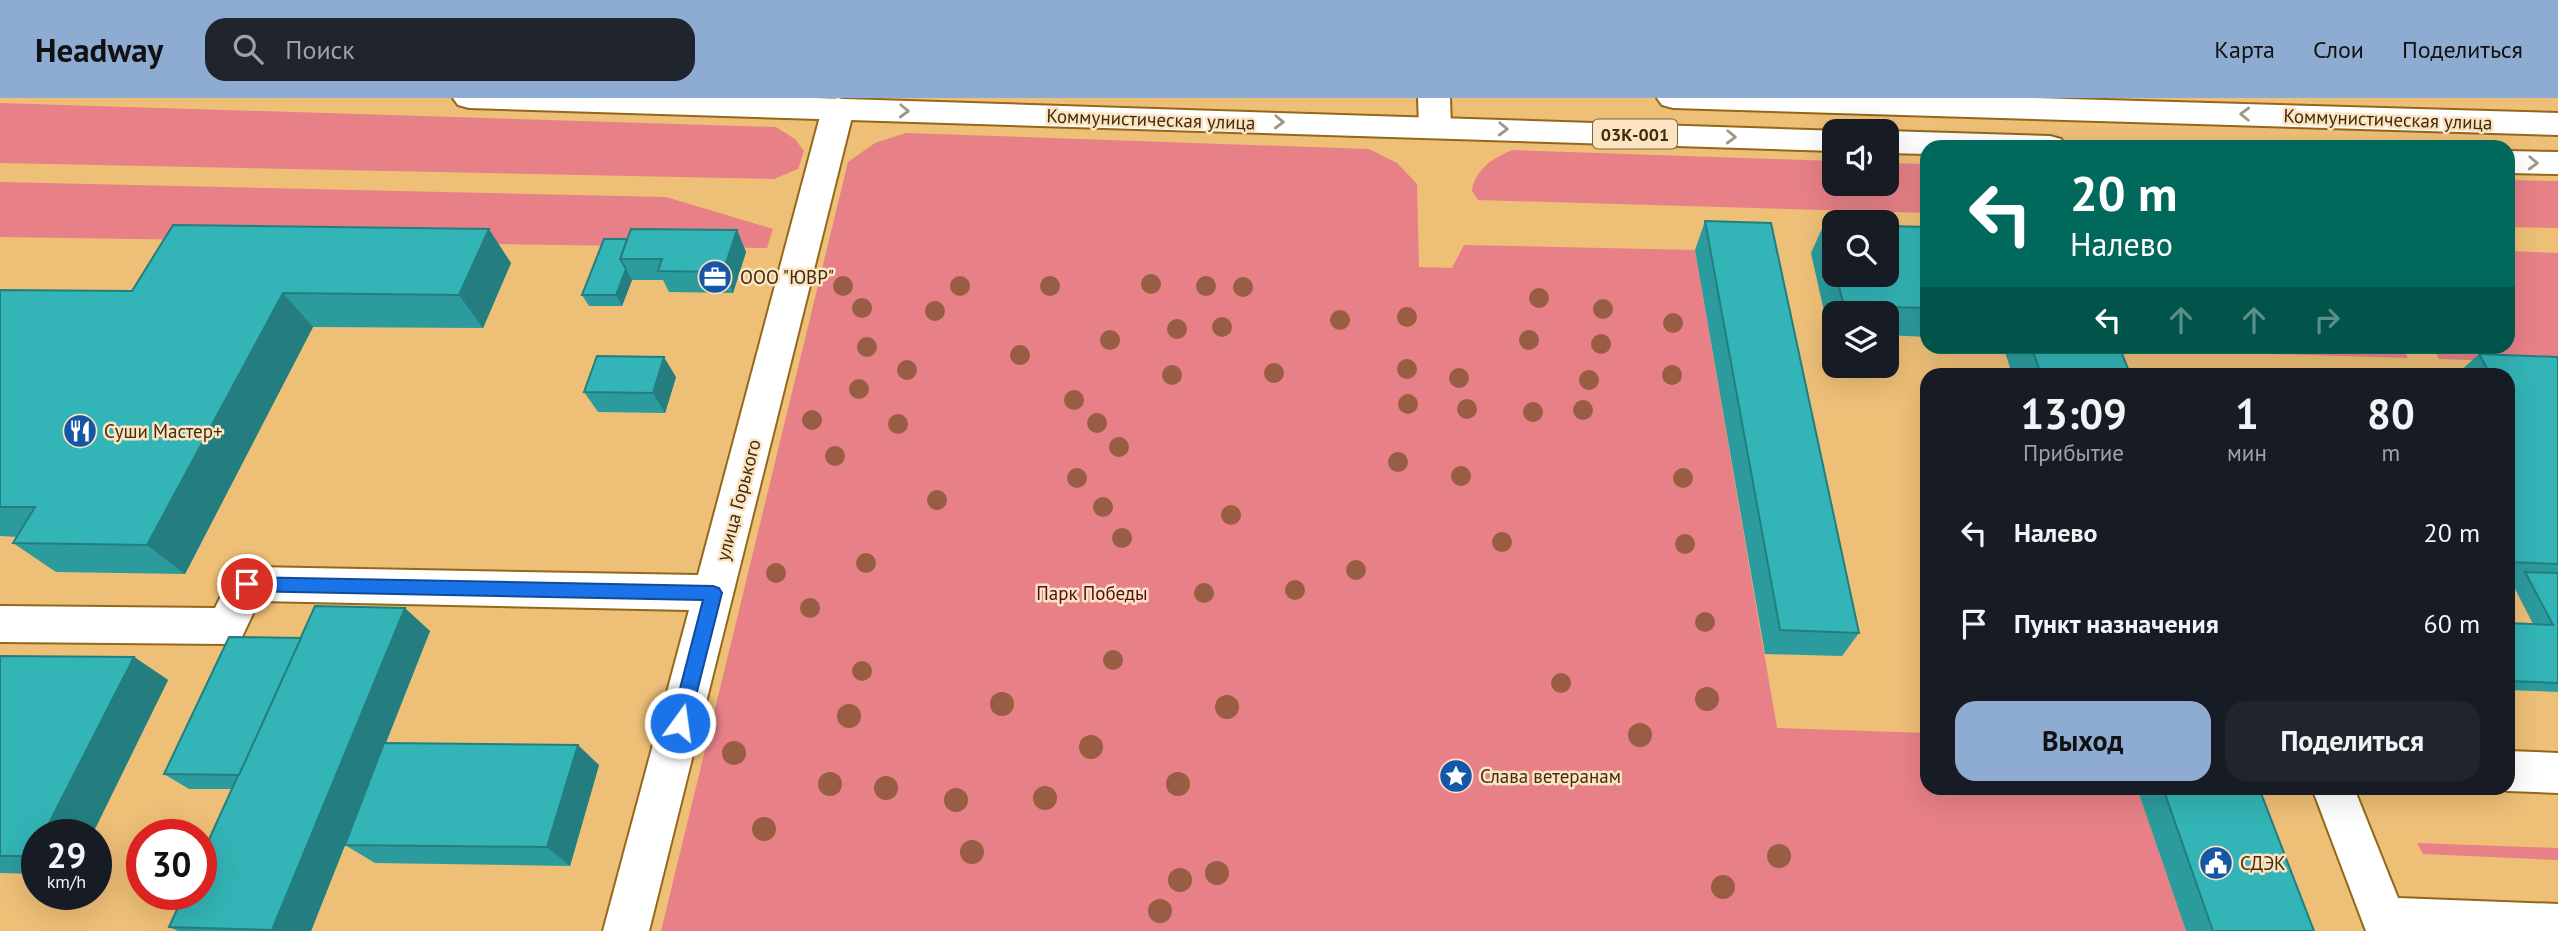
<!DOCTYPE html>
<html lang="ru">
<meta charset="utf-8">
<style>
body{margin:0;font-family:"PT Sans",sans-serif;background:#20242c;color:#f1f3f6;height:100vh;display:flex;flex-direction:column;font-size:26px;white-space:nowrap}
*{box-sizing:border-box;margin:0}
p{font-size:23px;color:#9ea1a6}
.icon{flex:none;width:38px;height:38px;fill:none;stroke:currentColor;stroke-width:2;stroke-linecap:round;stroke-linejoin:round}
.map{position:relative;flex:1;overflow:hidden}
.drawer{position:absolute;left:1920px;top:270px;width:595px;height:427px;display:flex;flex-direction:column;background:#171b24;border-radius:21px;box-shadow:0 7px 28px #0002}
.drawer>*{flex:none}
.hud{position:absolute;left:1920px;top:42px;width:595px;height:214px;border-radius:21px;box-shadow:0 7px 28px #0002;background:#00695c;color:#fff;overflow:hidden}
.buttons{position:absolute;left:1822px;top:21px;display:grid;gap:14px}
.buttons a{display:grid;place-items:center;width:77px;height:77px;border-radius:14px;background:#171b24;box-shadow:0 7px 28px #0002;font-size:35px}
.speed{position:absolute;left:21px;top:721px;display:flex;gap:14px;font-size:35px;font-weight:700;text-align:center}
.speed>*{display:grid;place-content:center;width:91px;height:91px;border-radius:50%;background:#171b24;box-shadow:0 7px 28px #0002;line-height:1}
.speed small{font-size:18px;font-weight:400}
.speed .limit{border:10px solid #d22;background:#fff;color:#111}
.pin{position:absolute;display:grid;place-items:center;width:60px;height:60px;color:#fff;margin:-30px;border:4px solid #fff;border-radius:50%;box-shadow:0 2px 7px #0007}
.me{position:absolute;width:77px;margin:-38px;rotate:14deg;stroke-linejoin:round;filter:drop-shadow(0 0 5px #0008)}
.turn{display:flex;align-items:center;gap:24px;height:147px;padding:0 35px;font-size:32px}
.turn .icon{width:91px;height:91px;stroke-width:2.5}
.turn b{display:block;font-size:49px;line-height:60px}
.lanes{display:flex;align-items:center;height:66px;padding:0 35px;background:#0003;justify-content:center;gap:35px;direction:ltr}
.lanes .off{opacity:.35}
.eta{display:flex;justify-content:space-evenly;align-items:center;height:119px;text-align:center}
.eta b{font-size:42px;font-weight:700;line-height:49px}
.action{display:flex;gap:14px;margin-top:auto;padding:14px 35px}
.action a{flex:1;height:80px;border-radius:21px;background:#8eacd2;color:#111;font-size:28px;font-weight:700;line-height:80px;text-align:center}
.action a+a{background:#20242c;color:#f1f3f6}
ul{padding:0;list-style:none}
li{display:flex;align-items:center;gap:21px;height:91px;padding:0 35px}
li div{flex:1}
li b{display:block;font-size:26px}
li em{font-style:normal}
header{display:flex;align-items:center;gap:42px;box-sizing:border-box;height:98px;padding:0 35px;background:#8eacd2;color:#111}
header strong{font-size:33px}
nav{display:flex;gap:38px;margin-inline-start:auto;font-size:24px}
.search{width:490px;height:63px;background:#20242c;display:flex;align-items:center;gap:18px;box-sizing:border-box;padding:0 24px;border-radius:21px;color:#9ea1a6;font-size:26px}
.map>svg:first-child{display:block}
.green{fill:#e78187}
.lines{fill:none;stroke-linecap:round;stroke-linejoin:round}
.minor-casing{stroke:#93681a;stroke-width:4}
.major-casing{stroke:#93681a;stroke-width:4}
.minor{fill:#fff;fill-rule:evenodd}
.major{fill:#fff;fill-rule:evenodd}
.tree{fill:#985d43}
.wall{fill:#2c9b9d}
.shaded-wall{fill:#247e7f}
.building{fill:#33b4b6;stroke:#247e7f;stroke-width:2}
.oneway{stroke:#a09686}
.route{fill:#1a73e8;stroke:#114b97;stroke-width:2}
.labels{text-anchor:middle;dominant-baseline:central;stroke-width:5;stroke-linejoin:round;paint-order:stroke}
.shield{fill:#fce4c2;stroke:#786444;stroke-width:2}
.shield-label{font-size:18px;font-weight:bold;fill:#402d0e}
.street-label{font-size:19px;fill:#402d0e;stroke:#fce4c2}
.poi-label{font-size:19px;fill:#402d0e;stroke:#fce4c2;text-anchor:start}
.park-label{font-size:19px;fill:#510d19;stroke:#fce4c2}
</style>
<header>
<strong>Headway</strong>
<div class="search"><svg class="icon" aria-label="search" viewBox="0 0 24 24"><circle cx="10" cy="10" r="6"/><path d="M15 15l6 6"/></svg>Поиск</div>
<nav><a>Карта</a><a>Слои</a><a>Поделиться</a></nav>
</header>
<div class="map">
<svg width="2558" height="833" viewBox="0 0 2558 833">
<rect width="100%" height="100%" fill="#eebf77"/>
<g class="green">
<path d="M0 5 776 29 795 41 804 53 798 71 774 81 0 65Z"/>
<path d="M906 35 1369 51 1397 65 1417 86 1419 169 1452 170 1464 147 1695 152 1777 630 1927 635V690H2137L2186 833H661L848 64 875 45Z"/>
<path d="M1513 52 1834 63V86H1886L1887 65 1927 66V115L1478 102 1472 93C1475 71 1494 59 1513 52Z"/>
<path d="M2508 82 2558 83V130L2508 129Z"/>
<path d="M0 84 666 99 773 131 767 150 0 139Z"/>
<path d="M2508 153 2558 155V265L2439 261 2433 249 2508 248Z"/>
<path d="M2402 248 2408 260 2174 253 2172 249Z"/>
<path d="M2417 745 2558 750V762L2423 756Z"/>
</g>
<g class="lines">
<g class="minor-casing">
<g id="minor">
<path d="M838 0 849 3 854 11 649 833H603L689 512 259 503 241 541 227 546 0 544V508L215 510 233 474 247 469 698 477 822 11 827 3Z"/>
<path d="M1418 0H1450L1451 29 1446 37 1435 40 1424 37 1419 29Z"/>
<path d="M2508 653 2558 655V695L2508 693 2498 690H2508Z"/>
<path d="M2312 690H2354L2398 800 2558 806V833H2366Z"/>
</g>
</g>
<g class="major-casing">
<g id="major">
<path d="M453 0H814L1842 33H1834V53L469 10 458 7Z"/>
<path d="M1657 0H2035L2558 15V37L1673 10 1662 7Z"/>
<path d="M1885 33H1886L2050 38 2061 41 2066 49H1927V56L1886 55Z"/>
<path d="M2508 53 2558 54V76L2508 75Z"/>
</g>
</g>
<use href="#minor" class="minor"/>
<use href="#major" class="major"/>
</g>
<g class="tree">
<circle cx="1151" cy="186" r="10"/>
<circle cx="843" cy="188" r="10"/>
<circle cx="960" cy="188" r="10"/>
<circle cx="1050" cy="188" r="10"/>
<circle cx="1206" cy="188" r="10"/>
<circle cx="1243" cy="189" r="10"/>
<circle cx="1539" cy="200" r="10"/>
<circle cx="862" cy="210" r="10"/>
<circle cx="1603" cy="211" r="10"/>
<circle cx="935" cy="213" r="10"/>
<circle cx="1407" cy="219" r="10"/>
<circle cx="1340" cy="222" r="10"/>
<circle cx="1673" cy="225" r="10"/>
<circle cx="1222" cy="229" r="10"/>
<circle cx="1177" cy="231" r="10"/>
<circle cx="1110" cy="242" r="10"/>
<circle cx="1529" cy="242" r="10"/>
<circle cx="1601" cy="246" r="10"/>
<circle cx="867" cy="249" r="10"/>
<circle cx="1020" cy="257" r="10"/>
<circle cx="1407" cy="271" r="10"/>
<circle cx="907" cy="272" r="10"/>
<circle cx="1274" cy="275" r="10"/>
<circle cx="1172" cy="277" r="10"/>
<circle cx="1672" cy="277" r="10"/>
<circle cx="1459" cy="280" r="10"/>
<circle cx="1589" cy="282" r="10"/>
<circle cx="859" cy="291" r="10"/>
<circle cx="1074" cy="302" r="10"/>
<circle cx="1408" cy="306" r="10"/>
<circle cx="1467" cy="311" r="10"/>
<circle cx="1583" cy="312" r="10"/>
<circle cx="1533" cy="314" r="10"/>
<circle cx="812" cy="322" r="10"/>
<circle cx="1097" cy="325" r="10"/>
<circle cx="898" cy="326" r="10"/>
<circle cx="1119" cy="349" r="10"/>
<circle cx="835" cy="358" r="10"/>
<circle cx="1398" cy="364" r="10"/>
<circle cx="1461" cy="378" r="10"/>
<circle cx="1077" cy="380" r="10"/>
<circle cx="1683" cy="380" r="10"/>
<circle cx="937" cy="402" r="10"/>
<circle cx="1103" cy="409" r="10"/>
<circle cx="1231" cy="417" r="10"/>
<circle cx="1122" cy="440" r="10"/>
<circle cx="1502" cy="444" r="10"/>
<circle cx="1685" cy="446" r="10"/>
<circle cx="866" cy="465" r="10"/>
<circle cx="1356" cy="472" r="10"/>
<circle cx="776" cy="475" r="10"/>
<circle cx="1295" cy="492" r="10"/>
<circle cx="1204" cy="495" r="10"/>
<circle cx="810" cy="510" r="10"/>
<circle cx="1705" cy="524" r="10"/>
<circle cx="1113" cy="562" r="10"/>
<circle cx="862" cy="573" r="10"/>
<circle cx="1561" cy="585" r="10"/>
<circle cx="1707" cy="601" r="12"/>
<circle cx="1002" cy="606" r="12"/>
<circle cx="1227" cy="609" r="12"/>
<circle cx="849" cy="618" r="12"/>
<circle cx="1640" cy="637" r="12"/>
<circle cx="1091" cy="649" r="12"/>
<circle cx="734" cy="655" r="12"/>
<circle cx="830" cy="686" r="12"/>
<circle cx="1178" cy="686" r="12"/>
<circle cx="886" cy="690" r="12"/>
<circle cx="1045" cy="700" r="12"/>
<circle cx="956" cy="702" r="12"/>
<circle cx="764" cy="731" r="12"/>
<circle cx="972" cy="754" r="12"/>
<circle cx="1779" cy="758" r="12"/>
<circle cx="1217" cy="775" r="12"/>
<circle cx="1180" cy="782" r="12"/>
<circle cx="1723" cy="789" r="12"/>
<circle cx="1160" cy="813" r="12"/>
</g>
<g class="wall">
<path d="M1705 123 1859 535 1842 558 1765 556 1695 152Z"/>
<path d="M1824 126 1834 127V177H1886L1927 129V239L1886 237V215H1834V236H1829L1811 155Z"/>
<path d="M737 132 746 154 733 195 669 194 663 182H632L622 208H589L582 197 628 141Z"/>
<path d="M511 165 483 230 313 229 185 476 56 474 13 445 17 439 0 438V192L132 193Z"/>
<path d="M2003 248H2119L2130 276H2012Z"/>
<path d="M2479 256 2558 259V594L2508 592V525L2533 526 2511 483H2508V276H2457Z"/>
<path d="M676 279 665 315 598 314 584 294Z"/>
<path d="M430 533 386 645 599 667 570 768 375 765 345 747 311 833H178L169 829 232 691H189L164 676 301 540Z"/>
<path d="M0 558 134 559 168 582 92 737H37V776L0 775Z"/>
<path d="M2137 690H2259L2314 833H2186Z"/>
</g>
<g class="shaded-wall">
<path d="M489 131 511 165 483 230 459 197Z"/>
<path d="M737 132 746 154 733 195 723 174Z"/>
<path d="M626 171 632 182 622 208 616 197Z"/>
<path d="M283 195 313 229 185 476 147 447Z"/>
<path d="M664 259 676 279 665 315 653 295Z"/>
<path d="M405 510 430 533 311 833H275L272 832Z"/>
<path d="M134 559 168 582 92 737H43Z"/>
<path d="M578 647 599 667 570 768 547 749Z"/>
<path d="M37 749V760L32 758Z"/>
</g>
<g class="building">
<path d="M1705 123 1771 125 1859 535 1780 532Z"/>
<path d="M1824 126 1834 127V168Z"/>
<path d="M173 127 489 131 459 197 283 195 147 447 13 445 35 409H0V192L132 193Z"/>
<path d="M1886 128 1927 129V210L1844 208 1836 177H1886Z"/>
<path d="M631 131 737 132 723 174 658 173 662 161H620Z"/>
<path d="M604 141H627L620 161 626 171 616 197H582Z"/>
<path d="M2031 248H2119L2130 276H2041Z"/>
<path d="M2479 256 2558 259V466L2508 464V276H2490Z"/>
<path d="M597 258 664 259 653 295 584 294Z"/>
<path d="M2525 474 2558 475V585L2508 583V525L2553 527Z"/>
<path d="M315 508 405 510 272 832 169 829 184 796H201V759Z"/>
<path d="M229 539 301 540 239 677 164 676Z"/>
<path d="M0 558 134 559 43 737H37V749L32 758H0Z"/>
<path d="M384 645 578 647 547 749 345 747Z"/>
<path d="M2163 690H2259L2314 833H2213Z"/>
</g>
<defs><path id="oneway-chevron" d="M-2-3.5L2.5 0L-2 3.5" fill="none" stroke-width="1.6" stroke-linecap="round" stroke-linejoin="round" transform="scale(1.75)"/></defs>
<g class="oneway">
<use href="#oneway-chevron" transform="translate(904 13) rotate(2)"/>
<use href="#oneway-chevron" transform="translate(2245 16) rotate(-178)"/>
<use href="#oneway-chevron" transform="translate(1279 24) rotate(2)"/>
<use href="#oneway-chevron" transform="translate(1503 31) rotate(2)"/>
<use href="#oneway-chevron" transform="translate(1731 39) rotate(2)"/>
<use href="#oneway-chevron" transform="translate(2533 65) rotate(2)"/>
</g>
<path class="route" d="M247 479 713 488 719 490 722 495 689 625 686 630 680 633 674 630 671 625 703 502 247 493 241 491 239 486 241 481Z"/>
<defs>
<g id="office-disc" transform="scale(1.75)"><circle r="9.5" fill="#1556a6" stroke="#fce4c2"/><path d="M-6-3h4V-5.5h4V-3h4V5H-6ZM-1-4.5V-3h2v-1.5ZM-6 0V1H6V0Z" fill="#fff"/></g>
<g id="restaurant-disc" transform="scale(1.75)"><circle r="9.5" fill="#1556a6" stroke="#fce4c2"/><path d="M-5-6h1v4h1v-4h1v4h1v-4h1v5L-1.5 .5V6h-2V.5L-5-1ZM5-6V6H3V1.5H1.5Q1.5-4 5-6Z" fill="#fff"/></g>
<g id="sight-disc" transform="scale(1.75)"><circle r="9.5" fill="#1556a6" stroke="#fce4c2"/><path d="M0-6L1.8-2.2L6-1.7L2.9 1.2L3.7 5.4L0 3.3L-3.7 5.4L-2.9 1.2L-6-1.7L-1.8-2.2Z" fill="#fff"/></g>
<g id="civic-disc" transform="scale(1.75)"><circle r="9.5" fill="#1556a6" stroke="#fce4c2"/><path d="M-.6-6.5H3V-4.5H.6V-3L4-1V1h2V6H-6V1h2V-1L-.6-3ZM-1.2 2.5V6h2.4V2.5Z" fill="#fff"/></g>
</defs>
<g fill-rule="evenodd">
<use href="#office-disc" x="715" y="179"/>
<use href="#restaurant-disc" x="80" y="333"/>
<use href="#sight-disc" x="1456" y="678"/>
<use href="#civic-disc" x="2216" y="765"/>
</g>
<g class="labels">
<rect class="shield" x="1593" y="21.5" width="84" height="29" rx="5"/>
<g class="shield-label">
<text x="1635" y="36">03К-001</text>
</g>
<g class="street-label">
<text transform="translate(1151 21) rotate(2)">Коммунистическая улица</text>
<text transform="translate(2388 21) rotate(2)">Коммунистическая улица</text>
<text transform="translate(738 402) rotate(-75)">улица Горького</text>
</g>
<g class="poi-label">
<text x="740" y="179">ООО "ЮВР"</text>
<text x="104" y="333">Суши Мастер+</text>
<text x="1480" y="678">Слава ветеранам</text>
<text x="2240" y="765">СДЭК</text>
</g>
<g class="park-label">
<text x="1092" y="495">Парк Победы</text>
</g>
</g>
</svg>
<div class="buttons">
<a><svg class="icon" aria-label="sound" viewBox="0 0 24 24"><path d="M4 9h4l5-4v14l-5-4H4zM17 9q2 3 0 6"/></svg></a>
<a><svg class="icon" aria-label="search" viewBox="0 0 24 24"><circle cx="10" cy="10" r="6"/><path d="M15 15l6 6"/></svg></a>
<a><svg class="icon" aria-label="layers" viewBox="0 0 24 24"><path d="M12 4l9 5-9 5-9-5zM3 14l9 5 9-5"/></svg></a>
</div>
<div class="speed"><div>29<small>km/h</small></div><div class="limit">30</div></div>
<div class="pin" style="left:247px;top:486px;background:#d93025"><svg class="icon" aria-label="arrive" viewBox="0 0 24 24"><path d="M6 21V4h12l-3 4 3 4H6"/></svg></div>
<svg class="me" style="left:680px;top:625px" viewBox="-20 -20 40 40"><circle r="17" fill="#1a73e8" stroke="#fff" stroke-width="3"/><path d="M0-11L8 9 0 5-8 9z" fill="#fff"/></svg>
<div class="hud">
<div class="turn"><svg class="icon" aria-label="left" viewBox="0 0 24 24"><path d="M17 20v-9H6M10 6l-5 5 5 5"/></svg><div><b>20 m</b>Налево</div></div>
<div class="lanes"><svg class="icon" aria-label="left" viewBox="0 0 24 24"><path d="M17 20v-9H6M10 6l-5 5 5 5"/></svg><svg class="icon off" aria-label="ahead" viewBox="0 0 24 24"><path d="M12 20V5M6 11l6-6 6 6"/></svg><svg class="icon off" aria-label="ahead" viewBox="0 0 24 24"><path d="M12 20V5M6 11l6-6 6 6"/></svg><svg class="icon off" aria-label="right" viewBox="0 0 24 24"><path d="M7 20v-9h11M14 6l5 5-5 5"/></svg></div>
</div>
<section class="drawer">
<div class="eta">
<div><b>13:09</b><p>Прибытие</p></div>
<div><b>1</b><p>мин</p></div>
<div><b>80</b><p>m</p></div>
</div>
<ul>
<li><svg class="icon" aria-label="left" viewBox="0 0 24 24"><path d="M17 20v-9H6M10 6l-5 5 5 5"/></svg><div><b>Налево</b></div><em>20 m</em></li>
<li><svg class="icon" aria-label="arrive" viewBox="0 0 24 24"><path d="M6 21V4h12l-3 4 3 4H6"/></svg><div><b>Пункт назначения</b></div><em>60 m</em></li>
</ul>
<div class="action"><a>Выход</a><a>Поделиться</a></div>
</section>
</div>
